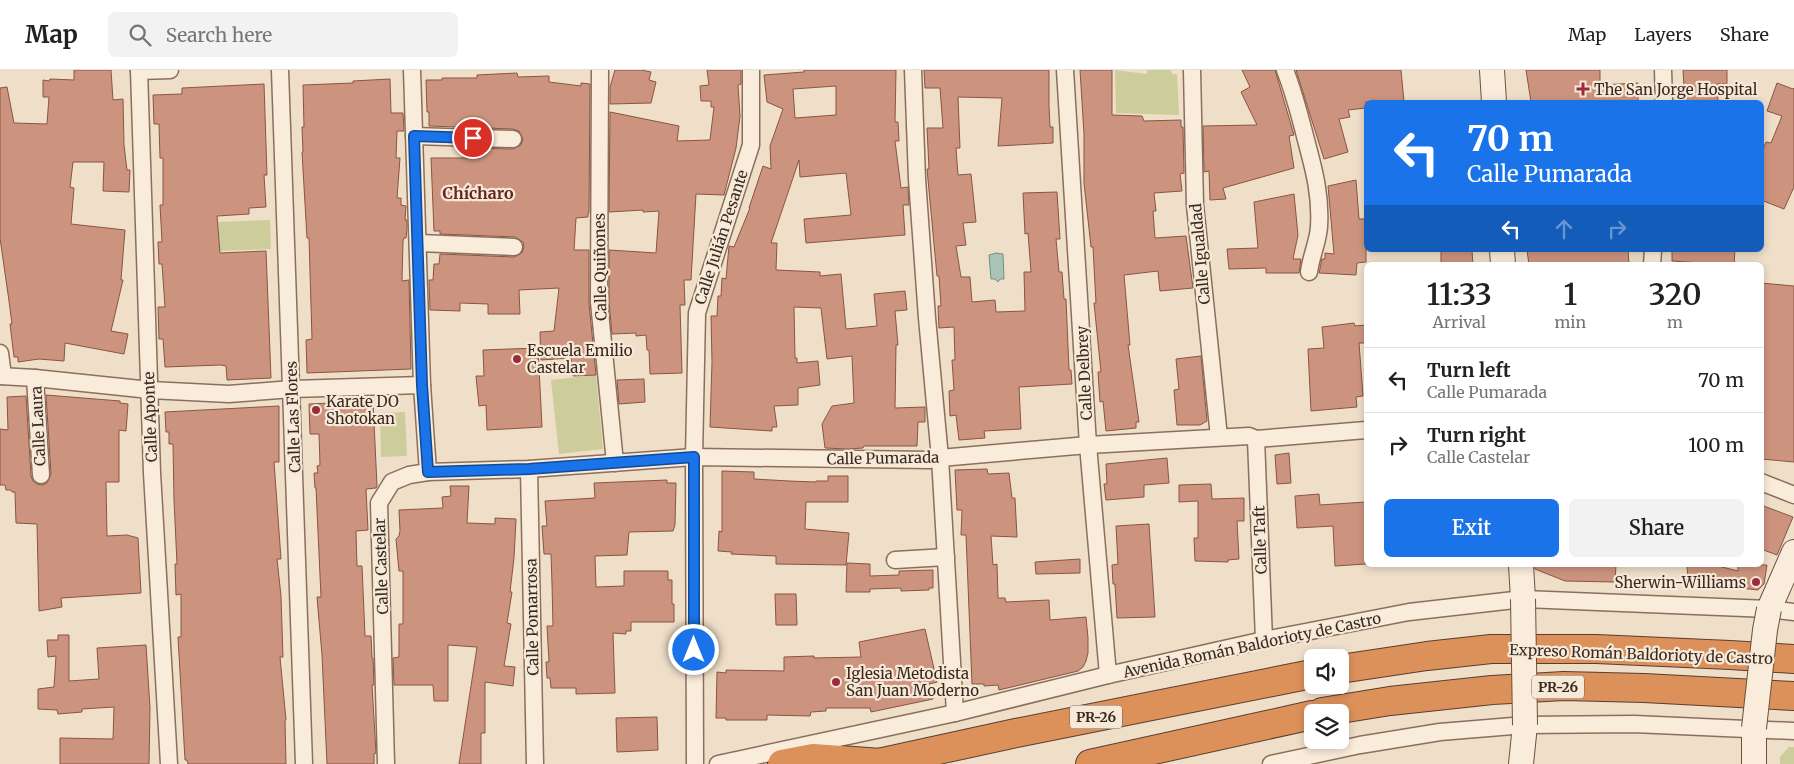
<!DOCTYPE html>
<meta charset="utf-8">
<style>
body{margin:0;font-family:Merriweather,serif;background:#f2f2f2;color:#202124;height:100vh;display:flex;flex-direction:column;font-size:19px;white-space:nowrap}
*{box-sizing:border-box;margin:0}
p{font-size:16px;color:#757577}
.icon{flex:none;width:28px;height:28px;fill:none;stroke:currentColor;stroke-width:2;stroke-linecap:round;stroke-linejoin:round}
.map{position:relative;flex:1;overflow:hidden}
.panel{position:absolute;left:1364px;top:192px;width:400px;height:305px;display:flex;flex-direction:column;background:#fff;border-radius:8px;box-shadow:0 2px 8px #0003}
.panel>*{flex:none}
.guide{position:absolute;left:1364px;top:30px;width:400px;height:152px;border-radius:8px;box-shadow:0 2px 8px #0003;background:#1a73e8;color:#fff;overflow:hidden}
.controls{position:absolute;left:1304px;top:579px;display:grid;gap:10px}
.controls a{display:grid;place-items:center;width:45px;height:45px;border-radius:8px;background:#fff;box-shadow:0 2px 8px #0003;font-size:25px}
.pin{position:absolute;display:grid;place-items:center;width:42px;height:42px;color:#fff;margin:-21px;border:2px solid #fff;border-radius:50%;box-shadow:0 1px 5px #0007}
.me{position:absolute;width:55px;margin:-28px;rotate:0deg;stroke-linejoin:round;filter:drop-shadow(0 0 4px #0008)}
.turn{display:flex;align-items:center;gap:18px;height:105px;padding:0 20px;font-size:22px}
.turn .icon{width:65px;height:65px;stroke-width:2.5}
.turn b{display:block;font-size:35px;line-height:42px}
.lanes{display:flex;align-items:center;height:48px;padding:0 20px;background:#0003;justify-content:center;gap:25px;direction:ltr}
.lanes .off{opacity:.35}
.eta{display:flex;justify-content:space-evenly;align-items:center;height:85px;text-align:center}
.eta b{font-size:30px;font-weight:600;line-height:35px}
.primary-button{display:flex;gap:10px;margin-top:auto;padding:10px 20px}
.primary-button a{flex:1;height:58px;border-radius:8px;background:#1a73e8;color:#fff;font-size:20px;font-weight:600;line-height:58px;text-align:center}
.primary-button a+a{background:#f2f2f2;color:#202124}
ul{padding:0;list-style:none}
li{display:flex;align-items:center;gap:15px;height:65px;padding:0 20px;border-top:1px solid #e0e0e0}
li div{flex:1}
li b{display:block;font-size:19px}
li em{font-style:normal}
header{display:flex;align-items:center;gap:30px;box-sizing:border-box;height:70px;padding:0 25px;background:#fff;border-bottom:1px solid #e0e0e0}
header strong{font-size:24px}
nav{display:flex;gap:28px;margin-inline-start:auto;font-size:18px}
.search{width:350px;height:45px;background:#f2f2f2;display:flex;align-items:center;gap:12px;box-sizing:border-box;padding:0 18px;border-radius:8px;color:#757577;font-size:19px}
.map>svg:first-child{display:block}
.green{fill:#cdcc9b}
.water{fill:#a9c3b7;stroke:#6f9184}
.building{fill:#cc947e;stroke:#8a5542;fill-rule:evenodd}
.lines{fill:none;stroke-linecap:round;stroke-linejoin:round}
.street-casing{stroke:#8b6f5d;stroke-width:19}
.secondary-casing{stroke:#6d5040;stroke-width:26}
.highway-casing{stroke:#593e30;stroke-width:30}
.street{stroke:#f9ecdb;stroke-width:16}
.secondary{stroke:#f9ecdb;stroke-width:24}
.highway{stroke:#dc915a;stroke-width:28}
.secondary-bridge-casing{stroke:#6d5040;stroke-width:26;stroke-linecap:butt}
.secondary-bridge{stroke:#f9ecdb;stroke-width:24}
.route-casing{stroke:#114b97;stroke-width:12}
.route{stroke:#1a73e8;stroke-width:9}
.poi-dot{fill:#9a2d3d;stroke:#f6e9d7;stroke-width:2}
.labels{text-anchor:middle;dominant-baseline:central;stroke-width:4.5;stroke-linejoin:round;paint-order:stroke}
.shield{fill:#f6e9d7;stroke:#736357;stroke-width:1}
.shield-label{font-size:14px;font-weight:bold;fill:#3b2920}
.poi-label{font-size:15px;fill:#3b2920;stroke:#f6e9d7;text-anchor:start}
.street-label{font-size:15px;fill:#3b2920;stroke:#f6e9d7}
.neighbourhood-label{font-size:16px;font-weight:bold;fill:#682520;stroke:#f6e9d7}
</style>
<header>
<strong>Map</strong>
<div class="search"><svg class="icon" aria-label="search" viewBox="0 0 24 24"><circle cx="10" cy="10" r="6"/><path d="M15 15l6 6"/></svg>Search here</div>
<nav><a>Map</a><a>Layers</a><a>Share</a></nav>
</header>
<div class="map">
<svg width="1794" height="694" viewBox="0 0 1794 694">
<rect width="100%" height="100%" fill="#efdec8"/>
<g class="green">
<path d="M1115 0 1147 4V0H1171L1172 4H1177L1179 45 1116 43Z"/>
<path d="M270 150 271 179 220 181 218 152Z"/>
<path d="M596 305 603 379 559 384 551 310Z"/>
<path d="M405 342 407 386 381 387 380 343Z"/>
<path d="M1789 677H1794V694H1780V687Z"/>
</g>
<path class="water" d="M996 183 1003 184 1004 209H1000L998 212 995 209H991L989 185Z"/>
<g class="building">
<path d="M74 0H111L113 30 123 29 124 75 127 100H130L129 122 103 121 104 92H73L70 117 74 118 71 154 125 160 121 210H123L111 261 128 264 124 284 65 273 64 291 39 289 18 292V287H14L10 254H12L9 231 0 168V18L7 17 14 53 47 54 49 27H43V10L49 11 50 9 74 10Z"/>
<path d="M615 0H641L651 2 649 10 656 12 651 33 610 34V17Z"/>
<path d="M707 0H741V14L738 15 740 46 736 78 724 125 696 124 691 210H684L685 235H680L682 303 650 304 649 280H647L646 265 636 266V263L612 264 609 232V180L656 183 659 141 643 142V140L609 142 610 42 679 56 677 71 710 70 714 37H711V31H701L700 16 709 15Z"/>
<path d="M804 0H896L895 52H898L899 71H895L901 118 908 117 909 135H903L905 165 806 173 804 149 851 145 846 103 800 107 799 90 771 173H777L776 200 820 202V206L841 204 846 259 877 256 874 224 905 221 907 240 895 241 898 275H896L895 338 925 337V352H918L917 376H864L863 378 848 379 825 378 822 354 832 336 854 333 852 286 827 289 821 238 794 237 795 288H797V293L818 291 820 315 798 318V335L774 336 777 357H772V361L710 357 712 292 711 246H717L718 226H721L722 208 726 209 729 176 734 177 750 138H749L763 96 771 99 770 76 783 39 767 32 764 5 804 2ZM836 16V45L795 48 793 19Z"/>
<path d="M924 0H1049V36L1050 57H1053V73L998 76 1002 28 958 27 960 78H956L958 105 971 104 976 152 963 153 966 175 956 176 961 207H970L972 232 995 230 996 242 1025 241 1024 202H1031L1028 163 1025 164 1023 123 1057 122 1060 169H1056L1059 202H1062L1064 229H1066L1069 300H1071L1072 314 1019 317 1021 359 984 361 985 368 959 370 956 345 950 346 949 321 954 320 952 290H955L954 257 939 258 938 236H941L939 206H937L927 99H929L927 58H943L940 18H925Z"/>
<path d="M1080 0H1112V45L1142 46 1144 51 1181 50V57H1183L1184 103 1180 104 1182 121 1154 123 1156 141H1153L1155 168 1186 166 1193 218 1160 221 1158 201 1124 205 1130 275H1128L1139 352H1136V358L1106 361 1103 331 1100 332 1098 302H1101L1094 233H1096L1093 177H1091L1084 113V64Z"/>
<path d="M1242 0H1275L1294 65 1289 66 1294 98 1223 118 1226 129 1210 130 1209 101 1204 102 1203 56 1257 55 1241 22 1250 17Z"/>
<path d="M1296 0H1401L1404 32H1366V38L1348 40 1350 47 1339 49 1348 82 1324 89Z"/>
<path d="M1526 0H1600V15L1638 13V32H1531Z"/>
<path d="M1683 0H1727V14H1717L1718 32H1685Z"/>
<path d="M517 3 518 7 549 6V12L581 16V13L590 14 589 143H588V147L576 148 574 180H589V233L596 305 573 306 571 288 541 290 540 262 554 261 559 218 519 220 520 244H488V234L460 233V241L430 240 429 210H433L434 194H439L440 184 514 187 522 183 524 177 523 172 515 167 440 164V161H434L431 88H468L469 78 513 79 521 75 523 69 519 61 513 59 429 56V42H427L426 10H442V8H477V5Z"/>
<path d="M390 9 391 43H403L404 61H397L396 88H400L397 128H401V135L406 136 405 150H407V159L406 168H404L403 171 402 211 409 210 411 299 307 303 306 270 312 269 309 168H307L302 82H303L302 57H304L303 15 353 13V11Z"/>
<path d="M1777 13 1793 19 1794 18V117L1784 139 1761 130V84L1766 72 1771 73 1782 46 1767 41Z"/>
<path d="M264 14 267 105H264L266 137 249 138V144L217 146 220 183 266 181 271 308 227 310 226 296 221 295 165 297 163 269H159L158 237H165L162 194H159L158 172H162L160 135H163V88H160L159 54H154L153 25 182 24V18Z"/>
<path d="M1356 110 1359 149H1366V192L1357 193 1356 205 1319 203 1322 189H1325V183L1334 184 1328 116Z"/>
<path d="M1294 124 1298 165 1293 189H1301L1299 203H1266V198L1229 199 1227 179 1258 178 1254 132Z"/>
<path d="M1441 180H1472L1473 195H1441Z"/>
<path d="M1527 180H1628L1629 195H1529Z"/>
<path d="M1672 180H1735L1734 195 1672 191Z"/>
<path d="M1761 213 1794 216V392L1761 389Z"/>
<path d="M1354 253 1355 256 1366 255V273H1359L1363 326 1356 327 1357 337 1311 341 1308 279 1324 278 1322 257Z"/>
<path d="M538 278 542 357 487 360 486 335 479 336 476 306H484L483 280Z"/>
<path d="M1201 286 1207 351 1200 355H1177L1174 320 1179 319 1176 289Z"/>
<path d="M644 309 645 332 619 334 617 310Z"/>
<path d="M46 325 120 331V333L128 334 126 361 119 360V412H106L107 466 127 465 138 468 141 523 61 528 62 537 39 541 37 454 16 453 15 422H12L11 420H6L5 415H0V359L8 360 7 327 26 326 31 406 33 411 37 414 42 415 47 413 51 404Z"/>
<path d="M373 331 377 416 376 418 366 419 368 460 356 461 357 496H362L365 566H371L372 588H373L374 615H372L376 683 374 684V694H327L322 585 317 527H321L316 418H315L314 403H318L317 396 320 395 319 364H310L309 334Z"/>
<path d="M279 336V392H274L281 489H277L281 526 283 587H280L286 650H285L286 694H188L187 690H185L178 567H181V524L176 525 175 494H177L174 430 173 374H169V362H166L165 342Z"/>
<path d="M1289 383 1291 413 1277 414 1275 385Z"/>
<path d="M1167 388 1169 413 1144 415V427L1106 430 1104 414H1107L1106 394Z"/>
<path d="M987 399 988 404 1009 403 1012 428H1015L1017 467 991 466 993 495 997 494 998 528H1005L1006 532 1049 530 1050 550 1086 547 1088 568V583L1086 591 1083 597 1078 601 999 620 998 615 984 616V614H972L966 465H961L962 440H957L955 400Z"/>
<path d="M722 401 754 402V409L789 411 816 412V411H828V406H848V432H806L805 459 849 463 846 495 776 494V486L731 484 732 482 718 481 719 461 722 462Z"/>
<path d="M667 410V413H676L675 455 673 461 629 462 627 485 595 486 596 517 624 516V501H668V510H672V534H674V552H631V561H626V564L613 563 615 623 576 624V618H551L550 608H547L546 592H549L547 556H553L552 514 551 484H544L542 456H547L545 431 595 428 594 413Z"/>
<path d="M1211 414 1212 429 1244 428V451H1237L1239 489 1228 490V492L1195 491 1194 468H1198V431L1179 432V415Z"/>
<path d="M450 416H469L467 453 495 454V448L516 449 514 488 510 522H512L507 553 511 554 504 596 515 597 513 616 485 612V663H481V694H459L477 577 448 575V631H434L433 615H394L393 588 399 587V554H403V501H399L396 469 399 466 400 461 399 440 443 438 442 427 451 426Z"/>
<path d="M1319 424 1320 435 1366 432V494L1335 496 1333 456 1297 458 1295 426Z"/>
<path d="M1761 435 1793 447 1777 485 1761 479Z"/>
<path d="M1149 454 1155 547 1117 548 1115 514H1113L1112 495 1118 494 1116 456Z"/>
<path d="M1080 489V503L1036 504 1035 492Z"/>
<path d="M847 493 870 494V506L899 505V501L933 500V518H929V520L901 521V518L870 519V522H846Z"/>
<path d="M1535 495H1616L1615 512 1565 511 1535 499Z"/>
<path d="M1687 495H1714L1738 501V495H1767L1764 514 1758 520 1688 512Z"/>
<path d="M775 524H796L797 555H776Z"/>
<path d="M925 559 937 612 929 614 933 629 871 642 870 638H826V641L811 642 810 646 767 645V650H726V648H716L717 602 726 603V600L784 601V587L814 586V588L861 587 859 572Z"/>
<path d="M58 565H69V611L99 609 97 578 146 575 150 638 149 694H60V668L113 669 114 637 82 639V642L58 644 57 640 38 639V619L54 617 56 586 48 587 47 570H58Z"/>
<path d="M657 647 658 680 617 682 616 648Z"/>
</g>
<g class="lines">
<g class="street-casing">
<g id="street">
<path d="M139 0 152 403 169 694"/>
<path d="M280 0 304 694"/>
<path d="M412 0 422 315 428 402"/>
<path d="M600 0 599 232 615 393"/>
<path d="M913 0 917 109 927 248 940 388 955 643"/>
<path d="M1065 0 1088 375 1108 605"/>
<path d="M1192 0 1195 135 1219 367"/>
<path d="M1285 0C1294 23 1300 46 1306 70 1314 100 1321 125 1319 157 1318 172 1311 186 1309 202"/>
<path d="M1663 0 1664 32"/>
<path d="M139 1 170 0"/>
<path d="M414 66 513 69"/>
<path d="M419 173 514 177"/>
<path d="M1652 195 1653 180"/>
<path d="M0 283 3 306"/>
<path d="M0 306 35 308 150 320 229 324 292 319 422 315"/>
<path d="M35 308 41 405"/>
<path d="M1256 369 1264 570"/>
<path d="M529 399 535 694"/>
<path d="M1761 412 1794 425"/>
<path d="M895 490 946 487"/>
<path d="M386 694 379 433 392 412 409 405 428 402 529 399 694 387 930 390 940 388 1088 375 1249 366 1256 369 1366 360"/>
<path d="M695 694 694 387 697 243 751 75V0"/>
<path d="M718 694 955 643 1108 605 1264 570 1409 542 1523 529 1769 539 1794 542"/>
<path d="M1271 694 1360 675 1440 662 1525 655 1634 654 1794 661"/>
</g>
</g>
<g class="secondary-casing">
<g id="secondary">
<path d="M1492 0 1494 32"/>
<path d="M1502 180 1503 195"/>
<path d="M1521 495 1523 529"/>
<path d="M1769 539 1794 482"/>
<path d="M1521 694 1525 655"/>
<path d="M1754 694V658"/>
</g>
</g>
<g class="highway-casing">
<g id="highway">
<path d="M1340 599 1427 586 1491 579H1596L1730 585 1794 589"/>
<path d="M1322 642 1390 631 1492 620 1564 616 1644 618 1794 626"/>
<path d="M782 694 813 688 881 693"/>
<path d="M874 694 1016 663 1312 604"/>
<path d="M1090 694 1312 645"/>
</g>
</g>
<use href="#street" class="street"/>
<use href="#secondary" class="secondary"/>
<use href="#highway" class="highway"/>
<g class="secondary-bridge-casing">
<g id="secondary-bridge">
<path d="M1523 529 1525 655"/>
<path d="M1754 658 1765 560 1769 539"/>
</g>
</g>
<use href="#secondary-bridge" class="secondary-bridge"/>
</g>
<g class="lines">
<g class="route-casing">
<path id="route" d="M473 68 414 66 422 315 428 402 529 399 694 387V580"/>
</g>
<use href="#route" class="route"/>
</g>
<g class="poi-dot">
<path d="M1580.5 11.5h5v5h5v5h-5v5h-5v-5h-5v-5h5z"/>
<circle cx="517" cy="289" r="5"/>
<circle cx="316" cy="340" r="5"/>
<circle cx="1756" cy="512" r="5"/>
<circle cx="836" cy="612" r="5"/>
</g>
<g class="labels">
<g class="shield">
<rect x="1532" y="605.5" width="52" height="23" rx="4"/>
<rect x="1070" y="635.5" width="52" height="23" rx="4"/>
</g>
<g class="shield-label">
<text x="1558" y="617">PR-26</text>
<text x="1096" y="647">PR-26</text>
</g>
<g class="poi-label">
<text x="1594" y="19">The San Jorge Hospital</text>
<text x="527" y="280">Escuela Emilio<tspan x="527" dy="17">Castelar</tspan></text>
<text x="326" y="331">Karate DO<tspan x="326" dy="17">Shotokan</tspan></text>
<text x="1746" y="512" text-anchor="end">Sherwin-Williams</text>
<text x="846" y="603">Iglesia Metodista<tspan x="846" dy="17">San Juan Moderno</tspan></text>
</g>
<g class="street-label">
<text transform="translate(721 167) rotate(-72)">Calle Julián Pesante</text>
<text transform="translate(1200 184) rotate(-95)">Calle Igualdad</text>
<text transform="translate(600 197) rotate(-91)">Calle Quiñones</text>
<text transform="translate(1084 303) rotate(-93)">Calle Delbrey</text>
<text transform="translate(150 347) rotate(-92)">Calle Aponte</text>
<text transform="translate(293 347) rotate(-92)">Calle Las Flores</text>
<text transform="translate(38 356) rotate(-93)">Calle Laura</text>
<text transform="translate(883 388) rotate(-1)">Calle Pumarada</text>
<text transform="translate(1260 470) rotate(-92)">Calle Taft</text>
<text transform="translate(381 496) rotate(-92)">Calle Castelar</text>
<text transform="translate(532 547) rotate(-91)">Calle Pomarrosa</text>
<text transform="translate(1252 575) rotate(-12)">Avenida Román Baldorioty de Castro</text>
<text transform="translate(1641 584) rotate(2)">Expreso Román Baldorioty de Castro</text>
</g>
<g class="neighbourhood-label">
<text x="478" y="123">Chícharo</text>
</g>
</g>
</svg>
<div class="controls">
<a><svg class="icon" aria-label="sound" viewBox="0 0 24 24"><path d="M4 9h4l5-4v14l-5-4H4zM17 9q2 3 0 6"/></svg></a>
<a><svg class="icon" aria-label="layers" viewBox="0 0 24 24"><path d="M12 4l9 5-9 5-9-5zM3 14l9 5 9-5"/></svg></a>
</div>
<div class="pin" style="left:473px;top:68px;background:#d93025"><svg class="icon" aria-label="arrive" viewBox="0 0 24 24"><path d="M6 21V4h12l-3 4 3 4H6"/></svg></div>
<svg class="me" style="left:694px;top:580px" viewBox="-20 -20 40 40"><circle r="17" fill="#1a73e8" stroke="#fff" stroke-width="3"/><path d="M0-11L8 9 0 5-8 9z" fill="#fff"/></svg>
<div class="guide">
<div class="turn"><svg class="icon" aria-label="left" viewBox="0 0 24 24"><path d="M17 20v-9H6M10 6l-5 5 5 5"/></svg><div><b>70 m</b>Calle Pumarada</div></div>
<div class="lanes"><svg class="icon" aria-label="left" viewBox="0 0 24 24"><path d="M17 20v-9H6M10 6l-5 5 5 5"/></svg><svg class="icon off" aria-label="ahead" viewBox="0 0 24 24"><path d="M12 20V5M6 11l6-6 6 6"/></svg><svg class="icon off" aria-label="right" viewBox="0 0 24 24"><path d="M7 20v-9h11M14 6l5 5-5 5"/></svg></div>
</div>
<section class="panel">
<div class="eta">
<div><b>11:33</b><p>Arrival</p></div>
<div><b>1</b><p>min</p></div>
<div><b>320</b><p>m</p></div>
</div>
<ul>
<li><svg class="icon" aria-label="left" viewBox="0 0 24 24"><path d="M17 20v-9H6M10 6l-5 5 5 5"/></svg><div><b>Turn left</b><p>Calle Pumarada</p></div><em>70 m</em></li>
<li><svg class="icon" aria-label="right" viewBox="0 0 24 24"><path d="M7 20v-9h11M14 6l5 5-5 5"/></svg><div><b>Turn right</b><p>Calle Castelar</p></div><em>100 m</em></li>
</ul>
<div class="primary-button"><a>Exit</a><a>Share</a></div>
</section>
</div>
